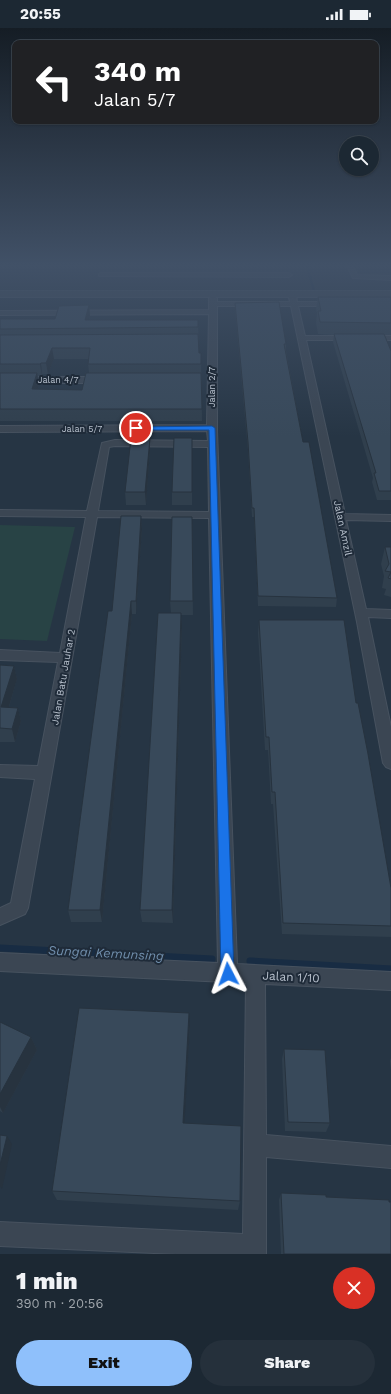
<!DOCTYPE html>
<meta charset="utf-8">
<style>
body{margin:0;font-family:"Work Sans",sans-serif;background:#25303b;color:#f1f3f6;height:100vh;display:flex;flex-direction:column;font-size:15px;white-space:nowrap}
*{box-sizing:border-box;margin:0}
p{font-size:13px;color:#a0a6ac}
.icon{flex:none;width:22px;height:22px;fill:none;stroke:currentColor;stroke-width:2;stroke-linecap:round;stroke-linejoin:round}
.map{position:relative;height:1226px;overflow:hidden}
.side{display:flex;flex-direction:column;background:#1c2833;flex:1}
.side>*{flex:none}
.top-card{position:absolute;left:12px;top:12px;width:367px;height:84px;border-radius:8px;box-shadow:0 1px 3px #0004,0 0 0 1px #3a444e;background:#202124;color:#fff;overflow:hidden}
.tools{position:absolute;left:339px;top:108px;display:grid;gap:8px}
.tools a{display:grid;place-items:center;width:40px;height:40px;border-radius:50%;background:#1c2833;box-shadow:0 1px 3px #0004,0 0 0 1px #3a444e;font-size:20px}
.pin{position:absolute;display:grid;place-items:center;width:34px;height:34px;color:#fff;margin:-17px;border:2px solid #fff;border-radius:50%;box-shadow:0 1px 4px #0007}
.me{position:absolute;width:44px;margin:-22px;rotate:356deg;stroke-linejoin:round;filter:drop-shadow(0 0 3px #0008)}
.turn{display:flex;align-items:center;gap:14px;height:84px;padding:0 16px;font-size:18px}
.turn .icon{width:52px;height:52px;stroke-width:2.5}
.turn b{display:block;font-size:28px;line-height:34px}
.round{display:grid;place-items:center;flex:none;width:42px;height:42px;border-radius:21px;background:#25303b}
.headline{display:flex;align-items:center;justify-content:space-between;height:68px;padding:0 16px}
h1{font-size:24px;font-weight:800;line-height:30px}
.button{display:flex;gap:8px;margin-top:auto;padding:8px 16px}
.button a{flex:1;height:46px;border-radius:24px;background:#8fc0fb;color:#111;font-size:16px;font-weight:800;line-height:46px;text-align:center}
.button a+a{background:#25303b;color:#f1f3f6}
.status{display:flex;justify-content:space-between;align-items:center;height:28px;padding:0 20px;background:#1c2833;direction:ltr}
.status svg{height:11px;fill:currentColor}
.map>svg:first-child{display:block}
.green{fill:#284345}
.lines{fill:none;stroke-linecap:round;stroke-linejoin:round}
.stream-far1{stroke:#182c43;stroke-width:2.5}
.stream{stroke:#182c43;stroke-width:7}
.minor-casing{stroke:#47525f;stroke-width:2}
.tertiary-casing{stroke:#47525f;stroke-width:2}
.minor{fill:#3b4653;fill-rule:evenodd}
.tertiary{fill:#3b4653;fill-rule:evenodd}
.wall{fill:#303f4d;fill-rule:evenodd}
.shaded-wall{fill:#27333f}
.building{fill:#38495a;stroke:#27333f}
.route{fill:#1a73e8;stroke:#114b97}
.labels{text-anchor:middle;dominant-baseline:central;stroke-width:4;stroke-linejoin:round;paint-order:stroke}
.far-street-label{font-size:9px;fill:#b8c1cd;stroke:#1f2b39}
.street-label{font-size:10px;fill:#b8c1cd;stroke:#1f2b39}
.near-street-label{font-size:12px;fill:#b8c1cd;stroke:#1f2b39}
.near-water-label{font-size:13px;font-style:italic;fill:#708eac;stroke:#1f2b39}
</style>
<div class="status"><b>20:55</b><svg viewBox="0 0 49 12"><path d="M0 12V9h3v3zM5 12V6h3v6zM10 12V3h3v9zM15 12V0h3v12zM26 1h20v11H26zM47 4h2v5h-2z"/></svg></div>
<div class="map">
<svg width="391" height="1226" viewBox="0 0 391 1226">
<rect width="100%" height="100%" fill="#263544"/>
<path class="green" d="M0 497 75 499 47 613 0 611Z"/>
<g class="lines">
<path class="stream-far1" d="M307 238 314 263"/>
<g class="stream">
<path d="M0 920 212 931"/>
<path d="M250 933 391 941"/>
</g>
<g class="minor-casing">
<g id="minor">
<path d="M347 238H353L357 247 391 248V252L353 250Z"/>
<path d="M101 245H289L292 247 289 249 99 248V246Z"/>
<path d="M292 264 296 266 297 274H333L337 276 333 278H298L305 308H391V312H306L345 486 391 487V493L346 492 366 581 391 582V590L368 589 391 699V741L386 739 383 735 357 594 291 278H217V403L237 936 391 944V962L265 956 266 1107 391 1118V1140L266 1129V1226H176L0 1218V1194L243 1206 246 955 0 943V925L218 935 209 490 97 489 28 880 25 886 0 897V880L11 875 35 751 0 749V737L38 738 58 634 0 632V622L60 625 86 489 0 488V482L87 483 102 415 115 412 208 413 207 403 0 404V398L207 397 209 286 0 287V283L209 282V270L213 268 217 270V274H290L288 266ZM115 418 208 419 209 484 98 483 109 419Z"/>
<path d="M0 349H102L106 352 102 355H0Z"/>
</g>
</g>
<g class="tertiary-casing">
<rect id="tertiary" x="0" y="263" width="391" height="6"/>
</g>
<use href="#minor" class="minor"/>
<use href="#tertiary" class="tertiary"/>
</g>
<g class="wall">
<path d="M318 269H391V307H385L391 323V472H377L372 454 373 450 333 314 334 307 318 306 316 295 317 285 316 281Z"/>
<path d="M235 275 286 316V322L303 414 337 570 336 579 258 578 254 489H252L248 423 235 282Z"/>
<path d="M89 277 90 288 89 292H198L199 325H201L202 393H0V291H55ZM54 331H89L88 336 89 345 82 362H37L39 356 38 348H42V346H48Z"/>
<path d="M150 410V422L146 477H126L125 464Z"/>
<path d="M192 410V477H172V464Z"/>
<path d="M141 488 142 501 136 586H132L102 894H71L68 882 112 583Z"/>
<path d="M192 489 193 587H181L182 598 173 895 142 894 140 882 171 585 170 573Z"/>
<path d="M385 519H391V569L384 567 386 561 382 560 384 548 381 536Z"/>
<path d="M259 592 356 675 391 860V909L282 906 273 776H271L268 722H265L258 605Z"/>
<path d="M0 637 14 638 17 651 9 679 18 680 21 693 15 714H0Z"/>
<path d="M0 994 31 1009 37 1022 3 1085 0 1083Z"/>
<path d="M190 998 184 1095 240 1173 238 1182 57 1172 52 1163Z"/>
<path d="M284 1021 330 1095 326 1104 285 1103 282 1031Z"/>
<path d="M391 1030V1042L390 1033Z"/>
<path d="M281 1165 326 1169 389 1174 391 1226H281L279 1172Z"/>
</g>
<g class="shaded-wall">
<path d="M89 277 90 288 87 300 85 292Z"/>
<path d="M52 320 54 331 48 346 46 335Z"/>
<path d="M41 335 42 346V348L40 336Z"/>
<path d="M37 345 39 356 34 373 32 361Z"/>
<path d="M150 410V422L146 477 145 464Z"/>
<path d="M141 488 142 501 136 586V573Z"/>
<path d="M131 573 132 586 102 894 100 882Z"/>
<path d="M181 585 182 598 173 895 172 882Z"/>
<path d="M14 638 17 651 5 692 1 679Z"/>
<path d="M18 680 21 693 15 714 12 701Z"/>
<path d="M189 985 190 998 184 1106 183 1095Z"/>
<path d="M31 1009 37 1022 3 1085 0 1079V1066Z"/>
<path d="M7 1108 12 1116 2 1161 0 1158V1137Z"/>
</g>
<g class="building">
<path d="M318 269H391V295L320 294 318 283H321Z"/>
<path d="M279 274 286 316H284L303 414H309L337 570 258 568 254 480H252L248 414 235 275Z"/>
<path d="M89 277 85 292H198V299L0 301V291H55L59 278Z"/>
<path d="M198 306 199 325H201V336H88L90 320H52L46 335H41L40 336H0V307Z"/>
<path d="M334 306H384L391 323V463H379L374 445H376Z"/>
<path d="M0 345H37L32 361 82 362 86 345H201L202 381H0Z"/>
<path d="M131 410H150L145 464H125Z"/>
<path d="M174 410H192V464H172Z"/>
<path d="M121 488H141L136 573H131L100 882H68L108 583H112Z"/>
<path d="M172 489H192L193 573H170Z"/>
<path d="M385 519H391V551L388 550 391 544 385 543 389 536Z"/>
<path d="M158 585H181L172 882H140Z"/>
<path d="M259 592H344L356 675H358L368 726 391 860V898L283 895 275 764H272L269 709H266Z"/>
<path d="M0 637 14 638 1 679 18 680 12 701 0 700Z"/>
<path d="M79 980 189 985 183 1095 241 1098 240 1173 52 1163Z"/>
<path d="M0 994 31 1009 0 1066Z"/>
<path d="M284 1021 325 1022 330 1095 288 1094Z"/>
<path d="M0 1107 7 1108 0 1137Z"/>
<path d="M281 1165 326 1167V1169L389 1172V1174H391V1226H284Z"/>
</g>
<linearGradient id="sky" x2="0" y2="1"><stop stop-color="#151d25"/><stop offset="0.58" stop-color="#415167"/><stop offset="1" stop-color="#415167" stop-opacity="0"/></linearGradient>
<rect width="391" height="409" fill="url(#sky)"/>
<path class="route" d="M212 398 215 400 234 946 233 950 228 952 223 950 221 946 209 402H136L133 400 136 399Z"/>
<g class="labels">
<g class="far-street-label">
<text x="58" y="352">Jalan 4/7</text>
<text transform="translate(212 359) rotate(-90)">Jalan 2/7</text>
<text x="82" y="401">Jalan 5/7</text>
</g>
<g class="street-label">
<text transform="translate(343 500) rotate(78)">Jalan Amzil</text>
<text transform="translate(63 649) rotate(-80)">Jalan Batu Jauhar 2</text>
</g>
<g class="near-street-label">
<text transform="translate(291 949) rotate(3)">Jalan 1/10</text>
</g>
<g class="near-water-label">
<text transform="translate(106 925) rotate(3)">Sungai Kemunsing</text>
</g>
</g>
</svg>
<div class="tools">
<a><svg class="icon" aria-label="search" viewBox="0 0 24 24"><circle cx="10" cy="10" r="6"/><path d="M15 15l6 6"/></svg></a>
</div>
<div class="pin" style="left:136px;top:400px;background:#d93025"><svg class="icon" aria-label="arrive" viewBox="0 0 24 24"><path d="M6 21V4h12l-3 4 3 4H6"/></svg></div>
<svg class="me" style="left:228px;top:946px" viewBox="-20 -20 40 40"><path d="M0-17L14 15 0 8-14 15z" fill="#1a73e8" stroke="#fff" stroke-width="4"/></svg>
<div class="top-card">
<div class="turn"><svg class="icon" aria-label="left" viewBox="0 0 24 24"><path d="M17 20v-9H6M10 6l-5 5 5 5"/></svg><div><b>340 m</b>Jalan 5/7</div></div>
</div>
</div>
<section class="side">
<div class="headline"><div><h1>1 min</h1><p>390 m · 20:56</p></div><a class="round" style="background:#d93025;color:#fff"><svg class="icon" aria-label="close" viewBox="0 0 24 24"><path d="M6 6l12 12M18 6L6 18"/></svg></a></div>
<div class="button"><a>Exit</a><a>Share</a></div>
</section>
